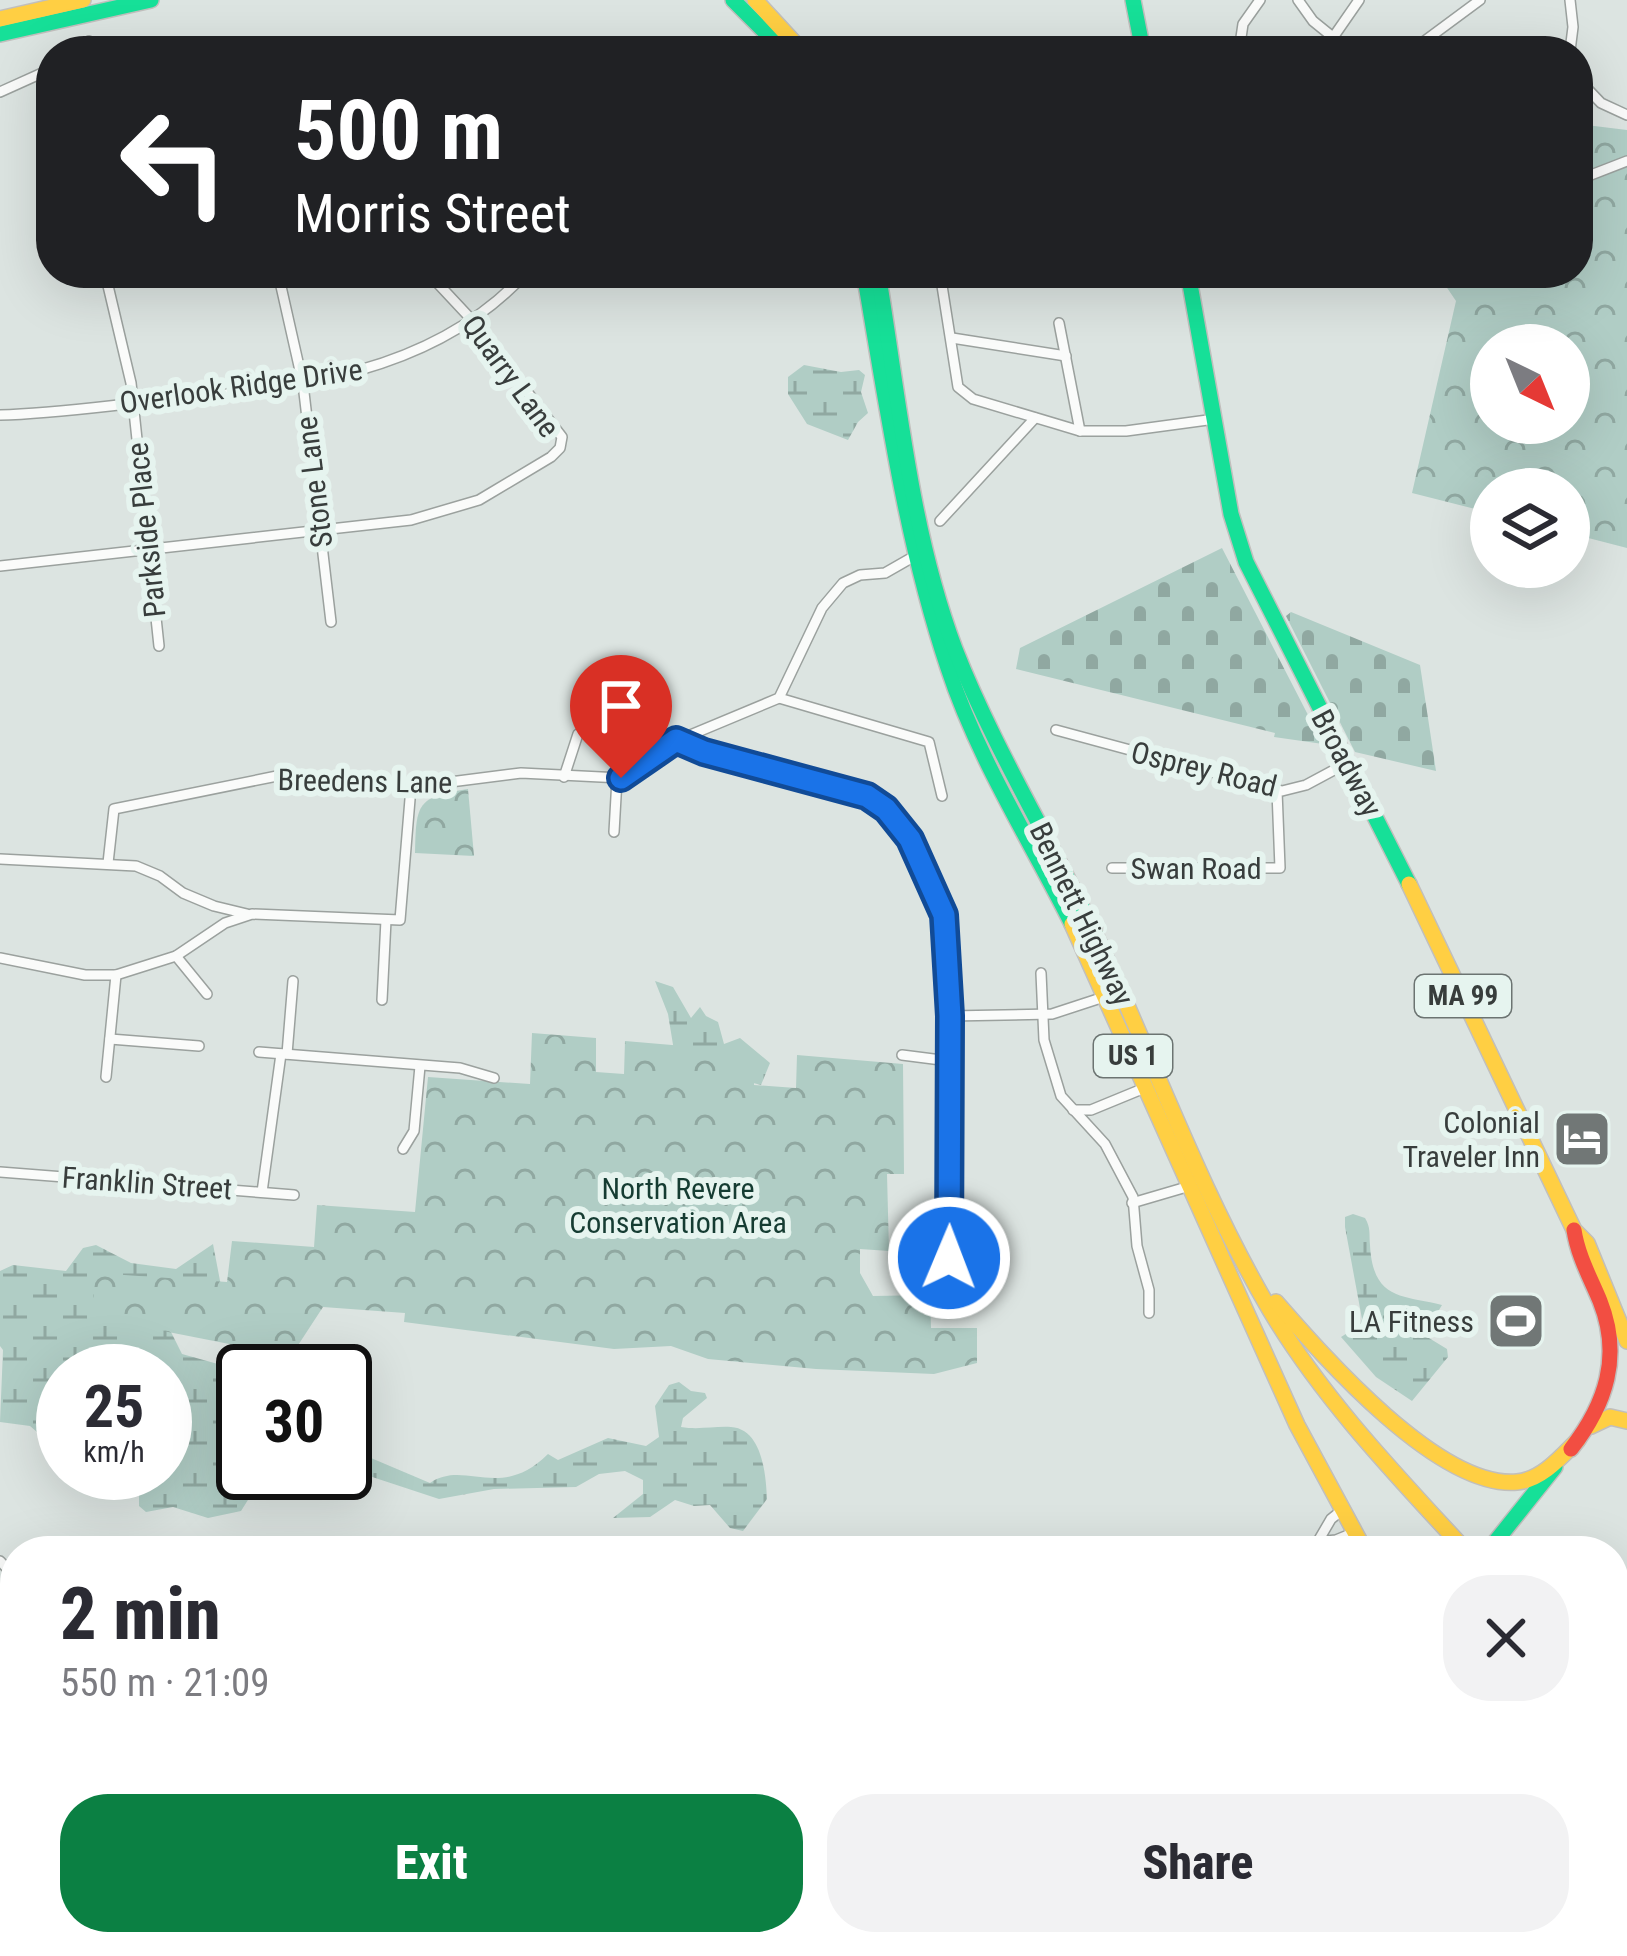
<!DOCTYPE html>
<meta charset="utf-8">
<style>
body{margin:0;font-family:"Roboto Condensed",sans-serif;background:#f2f2f3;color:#2b2b33;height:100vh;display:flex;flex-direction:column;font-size:45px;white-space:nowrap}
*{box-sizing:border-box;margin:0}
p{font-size:39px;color:#7c7c81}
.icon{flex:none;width:66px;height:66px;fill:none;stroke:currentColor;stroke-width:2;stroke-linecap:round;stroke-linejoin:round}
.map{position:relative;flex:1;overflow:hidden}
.side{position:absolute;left:0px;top:1536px;width:1629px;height:420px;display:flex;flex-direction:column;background:#fff;border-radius:48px 48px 0 0;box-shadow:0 12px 48px #0002}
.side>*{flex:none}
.banner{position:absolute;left:36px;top:36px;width:1557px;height:252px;border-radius:48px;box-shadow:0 12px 48px #0002;background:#202124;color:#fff;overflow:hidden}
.needle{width:78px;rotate:137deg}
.tools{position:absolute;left:1470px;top:324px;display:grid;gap:24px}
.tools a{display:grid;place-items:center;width:120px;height:120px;border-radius:50%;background:#fff;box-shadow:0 12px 48px #0002;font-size:60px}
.speed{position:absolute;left:36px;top:1344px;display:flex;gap:24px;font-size:60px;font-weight:700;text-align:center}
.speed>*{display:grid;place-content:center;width:156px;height:156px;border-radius:50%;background:#fff;box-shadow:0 12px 48px #0002;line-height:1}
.speed small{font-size:30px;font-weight:400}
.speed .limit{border:6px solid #111;border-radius:18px;background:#fff;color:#111}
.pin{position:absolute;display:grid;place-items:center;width:102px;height:102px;color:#fff;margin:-123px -51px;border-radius:50% 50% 50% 0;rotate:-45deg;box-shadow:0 0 12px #0007}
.pin .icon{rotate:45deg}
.me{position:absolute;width:132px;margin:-66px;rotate:1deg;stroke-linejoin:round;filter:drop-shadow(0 0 9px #0008)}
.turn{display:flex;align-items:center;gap:42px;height:252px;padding:0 60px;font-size:54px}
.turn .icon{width:156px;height:156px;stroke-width:2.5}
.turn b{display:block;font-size:84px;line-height:102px}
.round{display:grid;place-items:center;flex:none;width:126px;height:126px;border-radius:48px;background:#f2f2f3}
.overview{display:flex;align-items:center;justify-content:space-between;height:204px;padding:0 60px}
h1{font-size:72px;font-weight:800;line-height:90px}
.primary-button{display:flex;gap:24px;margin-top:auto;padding:24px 60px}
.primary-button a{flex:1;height:138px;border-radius:48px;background:#0b8043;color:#fff;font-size:48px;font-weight:800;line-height:138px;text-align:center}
.primary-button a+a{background:#f2f2f3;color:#2b2b33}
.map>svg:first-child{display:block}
.wetland{fill:url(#wetland-marsh)}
.cemetery{fill:url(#cemetery-stones)}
.park{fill:url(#park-crowns);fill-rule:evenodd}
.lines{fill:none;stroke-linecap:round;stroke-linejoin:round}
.street-casing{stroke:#9ba19e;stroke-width:12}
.fast-casing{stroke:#c1bfbd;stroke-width:18}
.slow-casing{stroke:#c1bfbd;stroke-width:18}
.jam-casing{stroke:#c1bfbd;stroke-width:18}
.street{stroke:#fafbfa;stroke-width:9}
.fast{stroke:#16e098;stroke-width:15}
.slow{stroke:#ffcf43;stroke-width:15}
.jam{stroke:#f24e42;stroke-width:15}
.route-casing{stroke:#114b97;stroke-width:30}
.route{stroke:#1a73e8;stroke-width:21}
.labels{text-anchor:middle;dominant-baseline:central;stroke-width:12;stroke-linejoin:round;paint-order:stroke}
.shield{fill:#e6f4ef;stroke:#6c7472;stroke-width:3}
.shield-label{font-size:27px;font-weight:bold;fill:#383d3c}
.street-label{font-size:30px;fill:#383d3c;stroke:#e6f4ef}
.poi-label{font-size:30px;fill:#383d3c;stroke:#e6f4ef;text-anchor:end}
.park-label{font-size:30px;fill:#153c32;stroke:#e6f4ef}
</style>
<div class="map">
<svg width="1627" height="1956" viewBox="0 0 1627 1956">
<defs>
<pattern id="wetland-marsh" width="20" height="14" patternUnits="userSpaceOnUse" patternTransform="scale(3)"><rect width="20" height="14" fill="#b0cdc5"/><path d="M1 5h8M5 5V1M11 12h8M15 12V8" fill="none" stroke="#90a8a1"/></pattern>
<pattern id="cemetery-stones" width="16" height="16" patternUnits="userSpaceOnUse" patternTransform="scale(3)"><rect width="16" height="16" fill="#b0cdc5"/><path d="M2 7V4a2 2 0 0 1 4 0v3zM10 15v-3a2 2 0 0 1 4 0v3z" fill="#90a8a1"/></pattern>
<pattern id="park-crowns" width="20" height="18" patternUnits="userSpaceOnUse" patternTransform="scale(3)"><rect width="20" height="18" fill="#b0cdc5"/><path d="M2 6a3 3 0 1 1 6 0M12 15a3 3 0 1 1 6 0" fill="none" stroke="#90a8a1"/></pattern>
</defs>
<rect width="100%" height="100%" fill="#dce4e1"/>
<g class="wetland">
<path d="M804 365 841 372 859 370 865 375 861 392 868 413 858 422 848 440 807 424 788 394V377Z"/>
<path d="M655 981 673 987 691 1018 700 1007 706 1016 718 1022 724 1044 740 1038 770 1063 761 1085 676 1063 668 1014Z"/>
<path d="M1353 1214 1365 1218C1371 1228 1369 1234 1370 1245 1373 1301 1403 1295 1442 1305L1424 1335 1447 1349 1448 1357 1412 1401 1376 1377 1341 1337 1360 1325 1362 1319 1345 1227V1217Z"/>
<path d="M213 1244 221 1286 170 1330 182 1354 243 1371V1473H265L241 1511 208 1518 173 1507 146 1512 139 1506V1488L129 1479 113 1478 102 1490 89 1473H165V1371H63V1450H58L30 1426 0 1422 3 1350 0 1346V1271L13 1265 66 1271 83 1248 96 1245 131 1263 176 1269Z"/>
<path d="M679 1382 691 1391 705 1393 707 1398 683 1418 681 1427C699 1430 714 1426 731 1427 763 1429 766 1477 767 1499L743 1531 730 1528 710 1505 694 1506 675 1500 650 1517 613 1518 643 1494V1480L625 1471 599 1474 576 1487 494 1489 439 1499 345 1468V1447L430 1483C465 1459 500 1502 548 1454L558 1460 608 1438 646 1446 659 1437 655 1406 669 1385Z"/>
</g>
<g class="cemetery">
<path d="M1222 548 1323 744 1274 737 1275 733 1016 669 1020 648Z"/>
<path d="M1291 612 1420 665 1436 771 1355 752 1286 616Z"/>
</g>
<g class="park">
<path d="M1578 124 1627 130V548L1569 533V489H1491V513L1412 493 1456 301 1437 273H1578ZM1491 345H1569V423H1491Z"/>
<path d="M468 789 474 856 415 853C416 803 417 797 468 789Z"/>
<path d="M532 1033 596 1038V1072L624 1074 625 1041 754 1052V1085L796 1088 797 1055 903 1064 904 1174H887L889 1251 860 1249V1273L873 1296 930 1295 931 1328H977V1363L934 1374 816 1369 708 1359 671 1346 614 1349 404 1322 405 1313 323 1307 291 1356 92 1317 95 1273 227 1282 232 1241 314 1247 317 1205 415 1212 428 1077 530 1084Z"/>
<path d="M545 1941H861L863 1956H534Z"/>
</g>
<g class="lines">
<g class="street-casing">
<g id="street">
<path d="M1298 0 1313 21 1350 51"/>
<path d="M1332 39 1359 0"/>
<path d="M77 51 89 41"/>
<path d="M1239 51 1243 24 1260 0"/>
<path d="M1411 51 1480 0"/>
<path d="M1570 51 1573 27 1570 0"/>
<path d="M1578 79 1601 103 1627 115"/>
<path d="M0 92 51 69"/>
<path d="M1578 180 1627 161"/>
<path d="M105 273 131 383 159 646"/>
<path d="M278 273 303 384 331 622"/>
<path d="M940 273 958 387 973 399 1080 431H1126L1215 419"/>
<path d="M1059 323 1080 431"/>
<path d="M952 338 1066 356"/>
<path d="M0 415C48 414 98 407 146 402 281 389 428 380 526 273"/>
<path d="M940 521 1035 418"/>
<path d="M0 566 411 520 479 500 551 457 560 448 562 437 471 319 428 273"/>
<path d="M779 698 929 742 942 796"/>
<path d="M1056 730 1282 791 1306 785 1347 763"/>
<path d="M676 740 704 752 867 796 904 829 944 915 950 1016V1253L937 1275"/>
<path d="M564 777 578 734"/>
<path d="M614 832 617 779"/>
<path d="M0 859 136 866 160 876 183 893 214 906 247 914"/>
<path d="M108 863 114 809 282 775 411 787 521 773 621 778 664 746 779 698 822 608 843 583 860 575 885 573 913 557"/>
<path d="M1112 868H1280L1277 791"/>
<path d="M176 956 207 994"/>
<path d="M0 958 85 975H116L176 956 225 923 252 914 400 920 411 787"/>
<path d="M1041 973 1044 1040 1061 1096 1105 1144 1133 1197 1137 1246 1149 1290V1313"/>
<path d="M382 1000 386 920"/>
<path d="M950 1016 1052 1014 1107 996"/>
<path d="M110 1039 199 1046"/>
<path d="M259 1052 460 1068 494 1078"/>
<path d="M287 1054 293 981"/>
<path d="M902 1055 949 1061"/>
<path d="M106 1077 116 975"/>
<path d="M1073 1110H1091L1147 1087"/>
<path d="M403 1149 414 1131 420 1066"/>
<path d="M0 1172 294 1195"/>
<path d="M262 1192 281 1054"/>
<path d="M1132 1203 1190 1186"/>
<path d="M1317 1543 1331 1519 1341 1511"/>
<path d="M1223 1551 1336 1540 1353 1533"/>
<path d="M0 1561 15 1577"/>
<path d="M0 1672 15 1668"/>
<path d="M1614 1939 1627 1944"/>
<path d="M85 1941 88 1956"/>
<path d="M214 1941 218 1956"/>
<path d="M354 1941 374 1956"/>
<path d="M918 1941 921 1956"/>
<path d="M1016 1941 1019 1956"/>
<path d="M1107 1941 1110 1956"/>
<path d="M1206 1941 1208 1956"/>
<path d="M1459 1941 1474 1956"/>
<path d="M324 1956 340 1941"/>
<path d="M480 1956 488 1941"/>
<path d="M1331 1956V1941"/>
<path d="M1474 1956 1488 1941"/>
</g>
</g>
<g class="fast-casing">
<g id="fast">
<path d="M733 0 784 51"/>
<path d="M1133 0 1143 51"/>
<path d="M0 34 151 0"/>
<path d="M864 273C887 406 905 539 948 668 977 757 1030 840 1072 924"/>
<path d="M878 273C899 398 910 529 955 649 994 749 1051 840 1096 936"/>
<path d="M1188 273 1231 514 1246 562 1409 884"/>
<path d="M1488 1551 1555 1467"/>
<path d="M1614 1787 1627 1796"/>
</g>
</g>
<g class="slow-casing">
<g id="slow">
<path d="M755 0 802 51"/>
<path d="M0 19 83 0"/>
<path d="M1409 884 1574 1230 1587 1243 1627 1341"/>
<path d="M1072 924 1297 1425 1365 1551"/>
<path d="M1096 936C1154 1061 1200 1191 1270 1310 1323 1399 1396 1475 1466 1551"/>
<path d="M1276 1302C1324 1357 1439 1489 1517 1482 1542 1480 1562 1456 1578 1440"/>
<path d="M1591 1426 1610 1417 1627 1421"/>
</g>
</g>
<g class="jam-casing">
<g id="jam">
<path d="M1571 1449C1606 1404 1622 1356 1600 1301 1590 1277 1578 1256 1574 1230"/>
<path d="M1614 1715 1627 1730"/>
</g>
</g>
<use href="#street" class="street"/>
<use href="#fast" class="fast"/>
<use href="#slow" class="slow"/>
<use href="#jam" class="jam"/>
</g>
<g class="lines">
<g class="route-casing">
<path id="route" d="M621 778 676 740 704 752 867 796 886 809 910 839 944 915 950 1016 949 1258"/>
</g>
<use href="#route" class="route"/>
</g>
<defs>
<g id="hotel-square" transform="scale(3)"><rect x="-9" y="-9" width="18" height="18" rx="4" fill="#717776" stroke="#e6f4ef"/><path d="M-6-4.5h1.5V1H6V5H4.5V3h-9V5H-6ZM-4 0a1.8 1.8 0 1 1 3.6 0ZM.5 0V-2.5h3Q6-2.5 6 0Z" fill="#fff"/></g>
<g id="stadium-square" transform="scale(3)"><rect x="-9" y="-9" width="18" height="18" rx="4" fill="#717776" stroke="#e6f4ef"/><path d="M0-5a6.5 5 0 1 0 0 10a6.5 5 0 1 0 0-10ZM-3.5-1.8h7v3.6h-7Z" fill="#fff"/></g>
</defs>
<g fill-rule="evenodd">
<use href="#hotel-square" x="1582" y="1139"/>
<use href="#stadium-square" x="1516" y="1321"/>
</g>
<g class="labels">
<g class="shield">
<rect x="1415" y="975" width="96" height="42" rx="9"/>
<rect x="1094" y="1035" width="78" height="42" rx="9"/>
</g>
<g class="shield-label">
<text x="1463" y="996">MA 99</text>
<text x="1133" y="1056">US 1</text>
</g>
<g class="street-label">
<text transform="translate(511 376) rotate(54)">Quarry Lane</text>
<text transform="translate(241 386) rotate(-8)">Overlook Ridge Drive</text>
<text transform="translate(314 482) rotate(-97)">Stone Lane</text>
<text transform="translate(146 530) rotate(-96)">Parkside Place</text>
<text transform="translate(1347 763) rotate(62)">Broadway</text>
<text transform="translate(1204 769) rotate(14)">Osprey Road</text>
<text transform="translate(365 781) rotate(1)">Breedens Lane</text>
<text x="1196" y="868">Swan Road</text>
<text transform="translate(1082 914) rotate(64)">Bennett Highway</text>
<text transform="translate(147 1183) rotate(4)">Franklin Street</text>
</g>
<g class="poi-label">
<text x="1540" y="1122">Colonial<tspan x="1540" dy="34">Traveler Inn</tspan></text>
<text x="1474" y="1321">LA Fitness</text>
</g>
<g class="park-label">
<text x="678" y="1188">North Revere<tspan x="678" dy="34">Conservation Area</tspan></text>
</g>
</g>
</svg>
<div class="tools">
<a><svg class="needle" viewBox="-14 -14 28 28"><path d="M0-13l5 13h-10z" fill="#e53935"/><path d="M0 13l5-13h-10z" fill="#7c7c81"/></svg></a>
<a><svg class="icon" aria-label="layers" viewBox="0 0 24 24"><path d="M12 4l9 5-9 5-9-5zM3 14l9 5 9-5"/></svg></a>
</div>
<div class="speed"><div>25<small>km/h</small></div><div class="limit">30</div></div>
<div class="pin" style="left:621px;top:778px;background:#d93025"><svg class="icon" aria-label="arrive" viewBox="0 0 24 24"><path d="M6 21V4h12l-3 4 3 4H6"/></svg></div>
<svg class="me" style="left:949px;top:1258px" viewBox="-20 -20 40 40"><circle r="17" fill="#1a73e8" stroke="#fff" stroke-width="3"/><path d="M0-11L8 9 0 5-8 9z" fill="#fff"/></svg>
<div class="banner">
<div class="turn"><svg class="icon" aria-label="left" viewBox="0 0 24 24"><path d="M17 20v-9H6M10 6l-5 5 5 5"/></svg><div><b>500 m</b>Morris Street</div></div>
</div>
<section class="side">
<div class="overview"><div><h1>2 min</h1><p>550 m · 21:09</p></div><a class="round"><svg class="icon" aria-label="close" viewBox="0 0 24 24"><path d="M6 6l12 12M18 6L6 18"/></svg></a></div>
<div class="primary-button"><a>Exit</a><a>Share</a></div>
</section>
</div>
